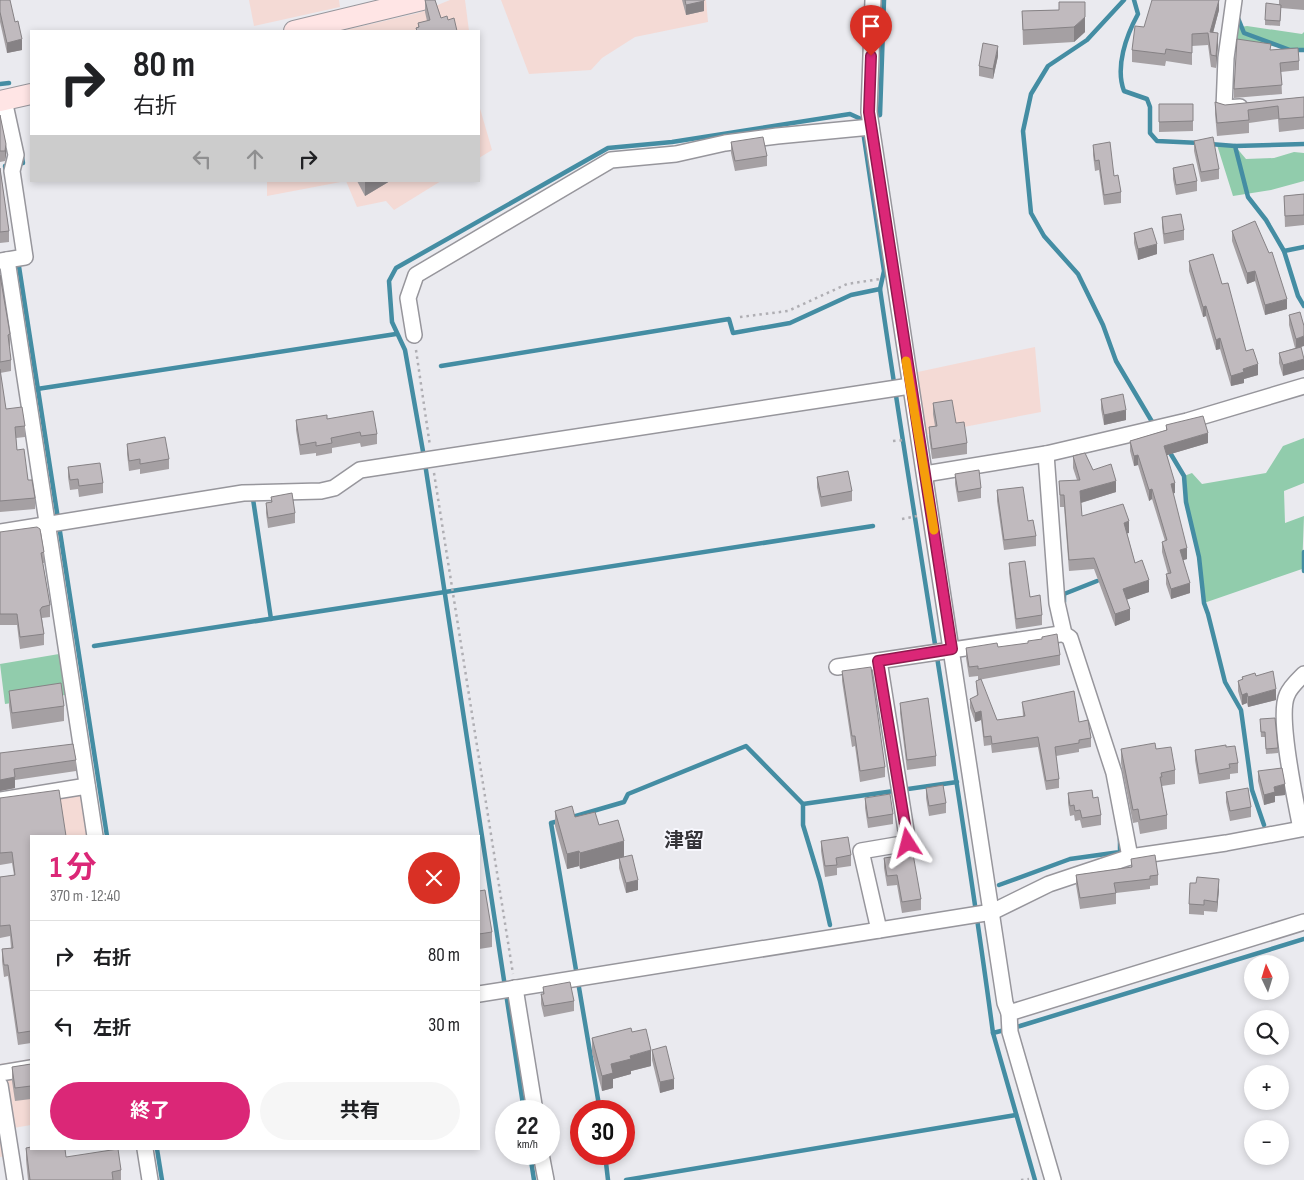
<!DOCTYPE html>
<html lang="ja">
<meta charset="utf-8">
<style>
body{margin:0;font-family:"Sofia Sans Condensed","Noto Sans JP",sans-serif;background:#f6f6f6;color:#202124;height:100vh;display:flex;flex-direction:column;font-size:19px;white-space:nowrap}
*{box-sizing:border-box;margin:0}
p{font-size:16px;color:#757577}
.icon{flex:none;width:28px;height:28px;fill:none;stroke:currentColor;stroke-width:2;stroke-linecap:round;stroke-linejoin:round}
.map{position:relative;flex:1;overflow:hidden}
.panel{position:absolute;left:30px;top:835px;width:450px;height:315px;display:flex;flex-direction:column;background:#fff;border-radius:0px;box-shadow:0 2px 8px #0003}
.panel>*{flex:none}
.top-card{position:absolute;left:30px;top:30px;width:450px;height:152px;border-radius:0px;box-shadow:0 2px 8px #0003;background:#fff;color:#202124;overflow:hidden}
.needle{width:32px;rotate:356deg}
.buttons{position:absolute;left:1244px;top:955px;display:grid;gap:10px}
.buttons a{display:grid;place-items:center;width:45px;height:45px;border-radius:50%;background:#fff;box-shadow:0 2px 8px #0003;font-size:25px}
.speed{position:absolute;left:495px;top:1100px;display:flex;gap:10px;font-size:25px;font-weight:700;text-align:center}
.speed>*{display:grid;place-content:center;width:65px;height:65px;border-radius:50%;background:#fff;box-shadow:0 2px 8px #0003;line-height:1}
.speed small{font-size:12px;font-weight:400}
.speed .limit{border:8px solid #d22;background:#fff;color:#111}
.pin{position:absolute;display:grid;place-items:center;width:42px;height:42px;color:#fff;margin:-51px -21px;border-radius:50% 50% 50% 0;rotate:-45deg;box-shadow:0 0 5px #0007}
.pin .icon{rotate:45deg}
.me{position:absolute;width:55px;margin:-28px;rotate:351deg;stroke-linejoin:round;filter:drop-shadow(0 0 4px #0008)}
.turn{display:flex;align-items:center;gap:18px;height:105px;padding:0 20px;font-size:22px}
.turn .icon{width:65px;height:65px;stroke-width:2.5}
.turn b{display:block;font-size:35px;line-height:42px}
.lanes{display:flex;align-items:center;height:48px;padding:0 20px;background:#0003;justify-content:center;gap:25px;direction:ltr}
.lanes .off{opacity:.35}
.round{display:grid;place-items:center;flex:none;width:52px;height:52px;border-radius:26px;background:#f6f6f6}
.head{display:flex;align-items:center;justify-content:space-between;height:85px;padding:0 20px}
h1{font-size:30px;font-weight:700;line-height:38px;color:#db2777}
.cta{display:flex;gap:10px;margin-top:auto;padding:10px 20px}
.cta a{flex:1;height:58px;border-radius:30px;background:#db2777;color:#fff;font-size:20px;font-weight:700;line-height:58px;text-align:center}
.cta a+a{background:#f6f6f6;color:#202124}
ul{padding:0;list-style:none}
li{display:flex;align-items:center;gap:15px;height:70px;padding:0 20px;border-top:1px solid #e0e0e0}
li div{flex:1}
li b{display:block;font-size:19px}
li em{font-style:normal}
.map>svg:first-child{display:block}
.commercial{fill:#f4dad5}
.green{fill:#91ccac}
.lines{fill:none;stroke-linecap:round;stroke-linejoin:round}
.stream{stroke:#448da3;stroke-width:4.5}
.street-casing{stroke:#97969c;stroke-width:18}
.secondary-casing{stroke:#97969c;stroke-width:22}
.path{stroke:#afaeb3;stroke-width:2.5;stroke-dasharray:2.5 4;stroke-linecap:butt}
.street{stroke:#fff;stroke-width:15}
.secondary{stroke:#ffe5e5;stroke-width:20}
.wall{fill:#a5a0a3}
.shaded-wall{fill:#868285}
.building{fill:#c0babe;stroke:#868285}
.route-casing{stroke:#8e194d;stroke-width:12}
.route{stroke:#db2777;stroke-width:9}
.slow{stroke:#f59e0b;stroke-width:9}
.labels{text-anchor:middle;dominant-baseline:central;stroke-width:4;stroke-linejoin:round;paint-order:stroke}
.neighbourhood-label{font-size:20px;font-weight:bold;fill:#353439;stroke:#f7f7fd}
</style>
<div class="map">
<svg width="1304" height="1180" viewBox="0 0 1304 1180">
<rect width="100%" height="100%" fill="#eaeaef"/>
<g class="commercial">
<path d="M249 0H339L340 7 254 26Z"/>
<path d="M450 0H465L469 31H341L418 13Z"/>
<path d="M501 0H706L708 22 635 37 602 58 591 70 529 74Z"/>
<path d="M479 105 492 150 479 158Z"/>
<path d="M267 181H441L394 210 386 201 357 207 346 181 267 196Z"/>
<path d="M1035 347 1041 412 923 435 913 373Z"/>
<path d="M81 792 88 836H31L24 802Z"/>
<path d="M31 1059V1125L2 1130 6 1156 0 1157V1064Z"/>
</g>
<g class="green">
<path d="M1247 26 1302 34 1304 32V50L1232 41 1234 28Z"/>
<path d="M1217 145 1235 146 1246 159 1274 158 1294 152 1304 153V181L1271 190 1233 196Z"/>
<path d="M1304 438V483L1284 491 1285 523 1304 516 1302 569 1204 603 1199 557 1186 502 1184 476 1192 473 1202 484 1266 473 1283 446Z"/>
<path d="M59 654 65 695 5 704 0 664Z"/>
</g>
<g class="lines">
<g class="stream">
<path d="M1124 0 1087 40 1048 66 1031 94 1023 131 1031 213 1044 236 1078 274 1103 325 1116 361 1154 425"/>
<path d="M1134 0 1138 14C1126 36 1115 67 1124 91L1147 99 1150 107V133L1157 141 1200 143"/>
<path d="M1238 18 1244 33 1290 50H1304"/>
<path d="M0 84 9 83"/>
<path d="M863 131 884 271 880 289C916 537 960 784 993 1033"/>
<path d="M1210 144 1235 146 1248 197 1266 220 1284 251 1298 296 1304 306"/>
<path d="M1235 146 1304 144"/>
<path d="M6 173 5 166 23 163 22 157"/>
<path d="M1284 251 1304 247"/>
<path d="M18 260 107 836"/>
<path d="M441 366 729 319 733 333 790 323 851 295 880 289"/>
<path d="M37 389 396 334"/>
<path d="M1169 451 1184 476 1186 502 1199 557 1204 603 1208 614 1225 682 1241 710 1252 790 1264 825"/>
<path d="M253 499 271 619"/>
<path d="M1304 552V571"/>
<path d="M1064 602V594L1097 581"/>
<path d="M94 646 873 526"/>
<path d="M803 804V825L820 881 830 925"/>
<path d="M569 818 624 802 628 794 746 746 803 804 957 782"/>
<path d="M559 821 551 823 600 1111"/>
<path d="M999 885 1070 859 1120 852V838"/>
<path d="M524 1111 424 457 405 350 392 322 389 281 396 268 608 148 672 142 850 114 861 119 880 115 884 0"/>
<path d="M157 1149 162 1180"/>
<path d="M530 1154 534 1180"/>
<path d="M605 1154 608 1180"/>
<path d="M626 1180 1016 1115"/>
<path d="M1035 1180 993 1033 1020 1026 1304 939"/>
</g>
<g class="street-casing">
<g id="street">
<path d="M873 0 869 112 1005 1003 1009 1013 1010 1032 1053 1180"/>
<path d="M1234 0 1226 58 1224 108 1240 107"/>
<path d="M7 260 95 836"/>
<path d="M0 261 25 257 12 171 16 155 4 100"/>
<path d="M414 335 408 298 416 275 611 160 676 154 725 143 777 136 871 127"/>
<path d="M1046 454 1057 603 1064 634 1070 638 1114 773 1130 857"/>
<path d="M925 474 1046 454 1187 421 1304 386"/>
<path d="M0 532 243 493 321 491 334 488 360 470 910 386"/>
<path d="M879 661 908 843 861 851 879 930"/>
<path d="M837 667 1060 634"/>
<path d="M0 800 87 786"/>
<path d="M515 988 535 1111"/>
<path d="M479 994 992 912 1049 884 1130 857 1226 843 1301 829C1296 802 1277 717 1287 695 1290 687 1298 680 1304 674"/>
<path d="M1009 1013 1304 922"/>
<path d="M0 1073 31 1068"/>
<path d="M0 1085 15 1180"/>
<path d="M145 1149 150 1180"/>
<path d="M541 1154 546 1180"/>
</g>
</g>
<g class="secondary-casing">
<g id="secondary">
<path d="M294 31 422 0"/>
<path d="M0 101 31 94"/>
</g>
</g>
<g class="path">
<path d="M740 317 788 311 847 284 880 279"/>
<path d="M416 350 430 446"/>
<path d="M893 441 905 440"/>
<path d="M434 473 513 974"/>
<path d="M902 519 917 516"/>
<path d="M1021 1180 1029 1179"/>
</g>
<use href="#street" class="street"/>
<use href="#secondary" class="secondary"/>
</g>
<g class="wall">
<path d="M0 0 15 22 22 50 7 53 0 22Z"/>
<path d="M425 0H435L441 18 448 20 457 31H416V28L418 27V23L427 21 425 12Z"/>
<path d="M682 0H704V11L686 15Z"/>
<path d="M1219 0V10L1213 33 1218 45 1216 68 1211 67 1208 45 1192 46V65L1166 61 1165 66 1132 62V50L1144 27Z"/>
<path d="M1279 0H1304V10L1281 8 1280 26 1265 25V20L1279 4Z"/>
<path d="M1059 10 1085 32 1074 42 1023 45 1022 11Z"/>
<path d="M1271 50 1299 61V70L1281 72 1282 94 1234 98V89Z"/>
<path d="M998 56 993 79 979 76V66Z"/>
<path d="M1304 97V129L1279 132 1278 119 1249 123V133L1217 136 1215 114V102L1225 105Z"/>
<path d="M1159 104 1193 121V131L1159 132Z"/>
<path d="M0 115 6 155 5 161 0 162Z"/>
<path d="M1194 141 1219 169V179L1201 182 1194 151Z"/>
<path d="M731 142 767 156V166L735 171 731 153Z"/>
<path d="M1093 145 1114 176 1121 192V203L1104 205 1099 170 1095 171 1093 155Z"/>
<path d="M0 168 9 231V242L0 243Z"/>
<path d="M1173 168 1197 181V191L1176 195 1173 179Z"/>
<path d="M357 181H390L365 196Z"/>
<path d="M1304 194V225L1285 227 1284 196Z"/>
<path d="M1162 217 1184 230V240L1164 244 1162 227Z"/>
<path d="M1232 231 1287 309 1265 315 1255 281 1247 284 1232 241Z"/>
<path d="M1134 233 1157 254 1138 260 1134 243Z"/>
<path d="M1189 261 1222 284 1246 351 1258 375 1244 379V383L1231 386 1220 349 1216 350 1206 316 1203 317 1189 271Z"/>
<path d="M0 275 10 334V346H9L11 360V371L0 373 6 409 25 426V437L16 438 17 450 35 498V509L0 512Z"/>
<path d="M1289 315 1301 347 1283 376 1279 363V353L1295 348 1289 325Z"/>
<path d="M1101 399 1126 420 1104 425 1101 409Z"/>
<path d="M933 403 956 423 967 443V454L932 459 929 437V427L935 426 933 414Z"/>
<path d="M327 419 377 434V444L361 447 360 443 332 448V453L316 456V453L300 455 296 430V420Z"/>
<path d="M1166 425 1208 443 1167 455 1175 493H1173L1187 559 1183 560 1190 593 1171 599 1166 584V574H1168L1162 552V542L1165 541 1152 499 1149 501 1138 465 1134 466 1130 451V441L1166 430Z"/>
<path d="M127 444 169 459V469L140 474V469L129 471 127 454Z"/>
<path d="M1073 456 1093 470 1116 492 1081 503 1082 516 1129 533H1127L1135 563 1149 592 1127 599 1130 620 1115 626 1094 569 1069 571 1064 507H1060L1059 481 1077 480 1073 468Z"/>
<path d="M68 467 103 483V493L79 497 78 489 70 490 68 477Z"/>
<path d="M955 474 981 488V498L958 502 955 484Z"/>
<path d="M817 477 852 491V501L821 507 817 487Z"/>
<path d="M997 490 1028 521 1036 536V546L1004 550 997 501Z"/>
<path d="M271 497 295 513V523L268 528 266 513V503L271 502Z"/>
<path d="M0 532 44 552V563H43L50 605V617L42 618 44 634V645L20 649 17 625H0Z"/>
<path d="M1009 563 1042 615V625L1016 629 1009 573Z"/>
<path d="M998 647 1060 655V665L978 680V676L969 677 966 658V648Z"/>
<path d="M842 671 885 767V777L860 782 855 746 852 747 842 681Z"/>
<path d="M1256 676 1276 700 1248 707 1247 703 1242 705 1238 691V681L1242 680V677Z"/>
<path d="M976 681 997 720 1023 716 1022 702 1079 722 1091 738V747L1079 749V752L1056 756 1059 779V788L1046 790 1038 747 992 753 991 745 984 746 981 720 975 722 970 708V699L977 696Z"/>
<path d="M9 691 64 706V721L12 729 9 706Z"/>
<path d="M900 703 936 756V766L907 770 900 713Z"/>
<path d="M1260 724 1278 748V753L1266 754 1265 737H1261Z"/>
<path d="M1226 747 1238 763V773L1230 774V779L1199 784 1195 760V750Z"/>
<path d="M1121 749 1175 770V784L1162 786 1167 815V829L1140 834 1138 822 1133 823 1121 763Z"/>
<path d="M0 753 76 760V771L15 780V788L0 791Z"/>
<path d="M1258 771 1285 795 1275 796V802L1264 805 1258 781Z"/>
<path d="M926 788 946 803V813L929 816 926 798Z"/>
<path d="M1226 792 1251 807V817L1230 821 1226 802Z"/>
<path d="M1068 793 1093 798 1101 815V825L1082 828 1080 820 1075 821 1074 815 1070 816 1068 803Z"/>
<path d="M0 798 31 836V1043L18 1045 8 976 4 977 2 961V949L11 948 10 936 0 938V877L14 875 12 863 0 865Z"/>
<path d="M865 798 893 814V824L868 828 865 808Z"/>
<path d="M555 811 599 825 624 857 580 869 579 866 567 869 555 826Z"/>
<path d="M821 841 851 855V866L837 868V875L825 877 821 851Z"/>
<path d="M619 858 638 890 626 893 619 868Z"/>
<path d="M884 858 921 899V910L902 913 897 885 887 886 884 868Z"/>
<path d="M1131 859 1158 875V885L1150 886V889L1116 893V904L1080 909 1076 885V875L1131 867Z"/>
<path d="M1196 883 1219 889 1217 912 1204 911V915L1189 914V904Z"/>
<path d="M479 891 492 932V947L479 949Z"/>
<path d="M543 987 574 1001V1011L544 1017 541 1004V994H543Z"/>
<path d="M592 1038 651 1066 631 1071V1074L613 1079V1088L602 1091 592 1053Z"/>
<path d="M652 1050 674 1089 660 1093 652 1060Z"/>
<path d="M31 1064V1099L15 1101 12 1081V1067Z"/>
<path d="M26 1148 121 1170V1180H28L26 1160Z"/>
</g>
<g class="shaded-wall">
<path d="M1219 0V10L1210 44V32Z"/>
<path d="M704 1V11L686 15V5Z"/>
<path d="M1085 17V32L1074 42V27Z"/>
<path d="M1218 33V45L1216 68V56Z"/>
<path d="M22 39V50L7 53V43Z"/>
<path d="M998 46V56L993 79V69Z"/>
<path d="M6 144V155L5 161V151Z"/>
<path d="M365 181H390L365 196Z"/>
<path d="M1157 244V254L1138 260V249Z"/>
<path d="M1255 271V281L1247 284V273Z"/>
<path d="M1287 299V309L1265 315V305Z"/>
<path d="M1206 306V316L1203 317V307Z"/>
<path d="M1304 336V346L1296 349V339Z"/>
<path d="M1220 338V349L1216 350V340Z"/>
<path d="M1304 359V370L1283 376V365Z"/>
<path d="M1258 364V375L1244 379V383L1231 386V376L1243 369Z"/>
<path d="M1126 410V420L1104 425V415Z"/>
<path d="M1208 433V443L1164 456V446Z"/>
<path d="M1138 455V465L1134 466V456Z"/>
<path d="M1116 481V492L1080 503V491Z"/>
<path d="M1175 483V493L1171 494V484Z"/>
<path d="M1152 489V499L1149 501V490Z"/>
<path d="M1129 521V533L1124 534V523Z"/>
<path d="M1187 548V559L1180 561V550Z"/>
<path d="M1149 580V592L1123 601V589Z"/>
<path d="M1190 583V593L1171 599V589Z"/>
<path d="M1130 609V620L1115 626V614Z"/>
<path d="M1276 689V700L1248 707V697Z"/>
<path d="M1247 693V703L1242 705V695Z"/>
<path d="M981 711V720L975 722V713Z"/>
<path d="M15 777V788L0 791V780Z"/>
<path d="M1285 784V795L1275 796V802L1264 805V795L1274 787Z"/>
<path d="M624 841V857L580 869V853Z"/>
<path d="M579 851V866L567 869V854Z"/>
<path d="M1219 879V889L1217 912V902Z"/>
<path d="M638 880V890L626 893V883Z"/>
<path d="M651 1050V1066L631 1071V1074L613 1079V1088L602 1091V1076L611 1064 630 1056Z"/>
<path d="M674 1079V1089L660 1093V1082Z"/>
</g>
<g class="building">
<path d="M0 0H10L15 22 18 21 22 39 7 43 0 12Z"/>
<path d="M425 0H435L441 18 447 16 448 20 454 18 457 31H417L416 28 419 27 418 23 430 20Z"/>
<path d="M685 0H704V1L686 5Z"/>
<path d="M1152 0H1219L1210 32 1218 33 1216 56 1211 55 1208 33 1192 34V53L1166 49 1165 54 1132 50 1135 26 1144 27Z"/>
<path d="M1059 2H1085V17L1074 27 1023 30 1022 11 1059 10Z"/>
<path d="M1266 3 1281 5 1280 21 1265 20Z"/>
<path d="M1237 39 1271 44 1270 50 1298 48 1299 61 1280 63 1282 85 1234 89Z"/>
<path d="M983 43 998 46 993 69 979 66Z"/>
<path d="M1304 97V117L1279 119 1278 106 1248 110 1249 120 1217 123 1215 102 1225 105Z"/>
<path d="M1159 104H1193V121L1159 122Z"/>
<path d="M0 115 6 144 5 151H0Z"/>
<path d="M763 137 767 156 735 161 731 142Z"/>
<path d="M1213 137 1219 169 1201 172 1194 141Z"/>
<path d="M1110 142 1114 176 1118 175 1121 192 1104 195 1099 160 1095 161 1093 145Z"/>
<path d="M1193 164 1197 181 1176 185 1173 168Z"/>
<path d="M0 168 9 231 0 232Z"/>
<path d="M1304 194V215L1285 216 1284 196Z"/>
<path d="M1181 214 1184 230 1164 234 1162 217Z"/>
<path d="M1255 221 1269 253 1272 252 1287 299 1265 305 1255 271 1247 273 1232 231Z"/>
<path d="M1152 228 1157 244 1138 249 1134 233Z"/>
<path d="M1213 254 1222 284 1228 283 1246 351 1253 349 1258 364 1243 369 1244 372 1231 376 1220 338 1216 340 1206 306 1203 307 1189 261Z"/>
<path d="M0 275 10 334 8 335 11 360 0 362Z"/>
<path d="M1300 312 1304 326V336L1296 339 1289 315Z"/>
<path d="M1301 347 1304 359 1283 365 1279 353Z"/>
<path d="M0 369 6 409 22 407 25 426 15 427 17 450 24 449 28 480H32L35 498 0 501Z"/>
<path d="M1123 394 1126 410 1104 415 1101 399Z"/>
<path d="M952 400 956 423 964 422 967 443 932 449 929 427 937 426 933 403Z"/>
<path d="M373 411 377 434 361 436 360 432 331 438 332 443 316 446V442L300 445 296 420 327 415V419Z"/>
<path d="M1203 416 1208 433 1164 446 1175 483 1171 484 1187 548 1180 550 1190 583 1171 589 1166 574 1171 573 1162 542 1167 540 1152 489 1149 490 1138 455 1134 456 1130 441 1167 430 1166 425Z"/>
<path d="M165 437 169 459 140 464V459L129 461 127 444Z"/>
<path d="M1085 453 1093 470 1111 464 1116 481 1080 491 1082 516 1123 504 1129 521 1124 523 1135 563 1142 560 1149 580 1123 589 1130 609 1115 614 1094 558 1069 560 1064 495H1060L1059 481 1080 480 1073 456Z"/>
<path d="M100 463 103 483 79 486 78 479 70 480 68 467Z"/>
<path d="M979 470 981 488 958 492 955 474Z"/>
<path d="M848 471 852 491 821 497 817 477Z"/>
<path d="M1023 487 1028 521 1033 520 1036 536 1004 540 997 490Z"/>
<path d="M292 493 295 513 268 518 266 503 272 502 271 497Z"/>
<path d="M37 527 40 529 44 552 41 553 50 605 42 607 40 610 44 634 20 637 17 614H0V532Z"/>
<path d="M1025 561 1030 597 1040 595 1042 615 1016 619 1009 563Z"/>
<path d="M1057 634 1060 655 978 669V666L969 667 966 648 997 643 998 647 1028 643V641L1042 639V637Z"/>
<path d="M871 667 885 767 860 771 855 736H852L842 671Z"/>
<path d="M1273 671 1276 689 1248 697 1247 693 1242 695 1238 681 1243 679 1242 677 1255 673 1256 676Z"/>
<path d="M981 679 997 720 1025 716 1022 702 1074 691 1079 722 1088 720 1091 738 1079 740V743L1055 747 1059 779 1046 781 1038 737 992 744 991 736 984 737 981 711 975 713 970 699 978 695 976 681Z"/>
<path d="M61 683 64 706 12 713 9 691Z"/>
<path d="M928 698 936 756 907 760 900 703Z"/>
<path d="M1275 718 1278 748 1266 749 1265 732H1261L1260 719Z"/>
<path d="M1155 743 1156 749 1171 747 1175 770 1161 773 1162 777H1160L1167 815 1140 820 1138 809 1133 810 1121 749Z"/>
<path d="M73 744 76 760 14 769 15 777 0 780V753Z"/>
<path d="M1226 745V747L1235 746 1238 763 1229 764 1230 768 1199 774 1195 750Z"/>
<path d="M1282 768 1285 784 1274 787 1275 792 1264 795 1258 771Z"/>
<path d="M943 785 946 803 929 806 926 788Z"/>
<path d="M1248 788 1251 807 1230 811 1226 792Z"/>
<path d="M59 790 66 836H31V1031L18 1033 8 965H4L2 949 13 948 10 925 0 926V877L15 875 12 852 0 853V798Z"/>
<path d="M1092 790 1093 798 1098 797 1101 815 1082 818 1080 810 1075 811 1074 805 1070 806 1068 793Z"/>
<path d="M890 794 893 814 868 818 865 798Z"/>
<path d="M572 806 575 817 595 812 599 825 618 820 624 841 580 853 579 851 567 854 555 811Z"/>
<path d="M848 837 851 855 836 858 837 865 825 866 821 841Z"/>
<path d="M913 854 921 899 902 902 897 875 887 876 884 858Z"/>
<path d="M632 855 638 880 626 883 619 858Z"/>
<path d="M1155 855 1158 875 1150 876V879L1114 883 1116 893 1080 898 1076 875 1132 867 1131 859Z"/>
<path d="M1197 877 1219 879 1217 902 1204 900V905L1189 904 1190 883H1196Z"/>
<path d="M485 890 492 932 479 934V891Z"/>
<path d="M570 982 574 1001 544 1006 541 994H544L543 987Z"/>
<path d="M631 1028 632 1032 646 1029 651 1050 630 1056 631 1059 611 1064 613 1073 602 1076 592 1038Z"/>
<path d="M666 1046 674 1079 660 1082 652 1050Z"/>
<path d="M31 1064V1086L15 1088 12 1067Z"/>
<path d="M31 1147V1149H65L66 1157 118 1149 121 1170 112 1172 113 1180H30L26 1148Z"/>
</g>
<g class="lines">
<g class="route-casing">
<path id="route" d="M871 56 869 112 952 649 878 661 908 843"/>
</g>
<use href="#route" class="route"/>
<path class="slow" d="M906 361 934 530"/>
</g>
<g class="labels">
<g class="neighbourhood-label">
<text x="684" y="841">津留</text>
</g>
</g>
</svg>
<div class="buttons">
<a><svg class="needle" viewBox="-14 -14 28 28"><path d="M0-13l5 13h-10z" fill="#e53935"/><path d="M0 13l5-13h-10z" fill="#757577"/></svg></a>
<a><svg class="icon" aria-label="search" viewBox="0 0 24 24"><circle cx="10" cy="10" r="6"/><path d="M15 15l6 6"/></svg></a>
<a>+</a>
<a>−</a>
</div>
<div class="speed"><div>22<small>km/h</small></div><div class="limit">30</div></div>
<div class="pin" style="left:871px;top:56px;background:#d93025"><svg class="icon" aria-label="arrive" viewBox="0 0 24 24"><path d="M6 21V4h12l-3 4 3 4H6"/></svg></div>
<svg class="me" style="left:908px;top:843px" viewBox="-20 -20 40 40"><path d="M0-17L14 15 0 8-14 15z" fill="#db2777" stroke="#fff" stroke-width="4"/></svg>
<div class="top-card">
<div class="turn"><svg class="icon" aria-label="right" viewBox="0 0 24 24"><path d="M7 20v-9h11M14 6l5 5-5 5"/></svg><div><b>80 m</b>右折</div></div>
<div class="lanes"><svg class="icon off" aria-label="left" viewBox="0 0 24 24"><path d="M17 20v-9H6M10 6l-5 5 5 5"/></svg><svg class="icon off" aria-label="ahead" viewBox="0 0 24 24"><path d="M12 20V5M6 11l6-6 6 6"/></svg><svg class="icon" aria-label="right" viewBox="0 0 24 24"><path d="M7 20v-9h11M14 6l5 5-5 5"/></svg></div>
</div>
<section class="panel">
<div class="head"><div><h1>1 分</h1><p>370 m · 12:40</p></div><a class="round" style="background:#d93025;color:#fff"><svg class="icon" aria-label="close" viewBox="0 0 24 24"><path d="M6 6l12 12M18 6L6 18"/></svg></a></div>
<ul>
<li><svg class="icon" aria-label="right" viewBox="0 0 24 24"><path d="M7 20v-9h11M14 6l5 5-5 5"/></svg><div><b>右折</b></div><em>80 m</em></li>
<li><svg class="icon" aria-label="left" viewBox="0 0 24 24"><path d="M17 20v-9H6M10 6l-5 5 5 5"/></svg><div><b>左折</b></div><em>30 m</em></li>
</ul>
<div class="cta"><a>終了</a><a>共有</a></div>
</section>
</div>
